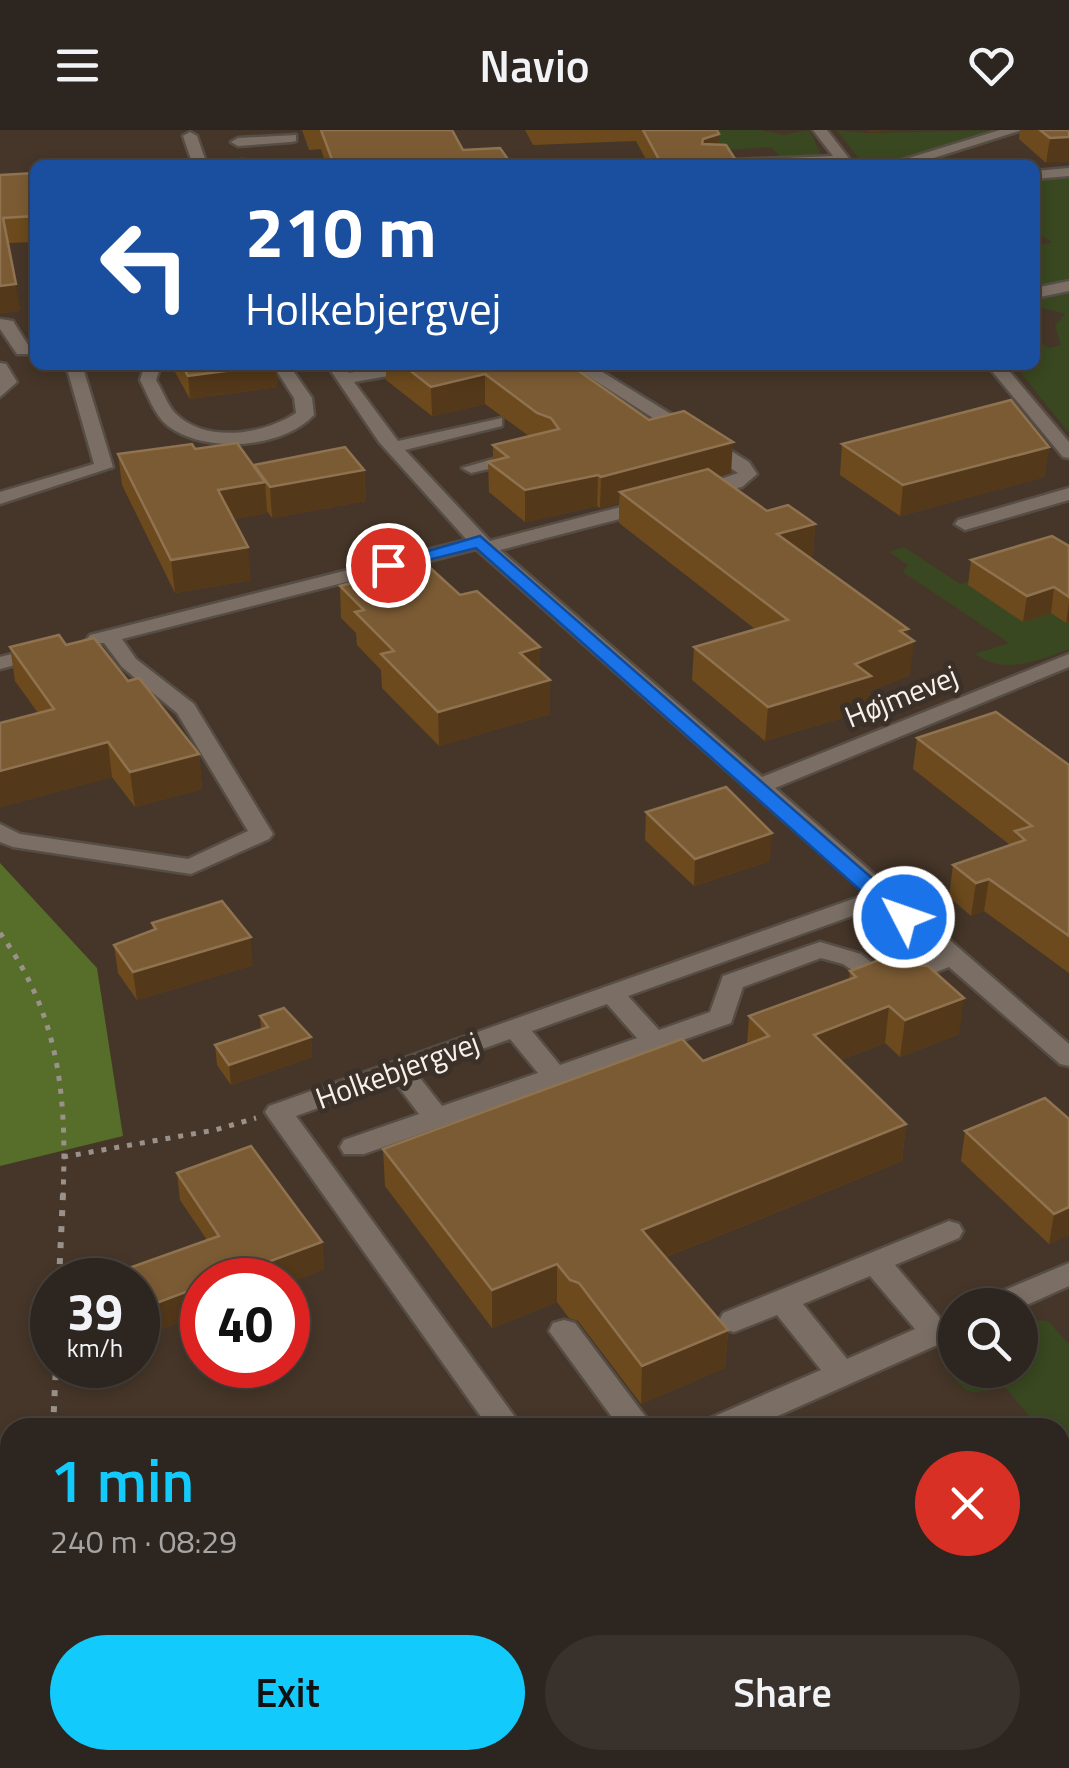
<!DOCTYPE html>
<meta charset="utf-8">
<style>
body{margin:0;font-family:"Titillium Web",sans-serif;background:#39312c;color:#f1f3f6;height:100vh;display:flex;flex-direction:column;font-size:38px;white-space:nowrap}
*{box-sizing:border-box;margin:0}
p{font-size:32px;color:#a7a5a4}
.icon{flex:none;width:55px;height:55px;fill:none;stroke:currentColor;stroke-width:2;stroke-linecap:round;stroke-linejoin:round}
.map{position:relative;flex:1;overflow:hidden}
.drawer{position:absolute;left:0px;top:1288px;width:1070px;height:352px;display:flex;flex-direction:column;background:#2d251f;border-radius:30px 30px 0 0;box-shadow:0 5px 15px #0003,0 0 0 2px #48423d}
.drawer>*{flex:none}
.top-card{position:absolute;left:30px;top:30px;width:1010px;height:210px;border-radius:15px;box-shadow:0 5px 15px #0003,0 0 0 2px #48423d;background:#1a4fa0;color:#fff;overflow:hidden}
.fabs{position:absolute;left:938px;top:1158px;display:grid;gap:20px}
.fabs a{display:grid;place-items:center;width:100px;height:100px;border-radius:50%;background:#2d251f;box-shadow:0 5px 15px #0003,0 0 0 2px #48423d;font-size:50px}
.speed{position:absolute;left:30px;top:1128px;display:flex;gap:20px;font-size:50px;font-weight:700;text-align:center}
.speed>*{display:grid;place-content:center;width:130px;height:130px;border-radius:50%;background:#2d251f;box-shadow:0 5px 15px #0003,0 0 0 2px #48423d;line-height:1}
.speed small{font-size:25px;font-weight:400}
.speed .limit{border:15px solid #d22;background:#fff;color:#111}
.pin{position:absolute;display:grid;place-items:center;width:85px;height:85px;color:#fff;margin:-42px;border:5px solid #fff;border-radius:50%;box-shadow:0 2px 10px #0007}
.me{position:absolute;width:110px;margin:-55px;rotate:311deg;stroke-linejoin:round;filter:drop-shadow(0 0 8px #0008)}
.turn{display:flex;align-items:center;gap:35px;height:210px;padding:0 50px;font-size:45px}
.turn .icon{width:130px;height:130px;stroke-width:2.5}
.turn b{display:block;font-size:70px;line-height:85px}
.round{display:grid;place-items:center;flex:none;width:105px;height:105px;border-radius:52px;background:#39312c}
.overview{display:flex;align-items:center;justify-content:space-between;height:170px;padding:0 50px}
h1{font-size:60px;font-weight:600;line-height:75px;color:#12cafb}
.action{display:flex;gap:20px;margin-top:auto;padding:20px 50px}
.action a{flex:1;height:115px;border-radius:60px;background:#12cafb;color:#111;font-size:40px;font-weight:600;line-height:115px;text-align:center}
.action a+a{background:#39312c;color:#f1f3f6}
header{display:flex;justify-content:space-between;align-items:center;height:130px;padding:0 50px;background:#2d251f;font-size:45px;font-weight:600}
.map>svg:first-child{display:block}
.built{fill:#463629;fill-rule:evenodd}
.green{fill:#394820}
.forest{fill:#566e2a}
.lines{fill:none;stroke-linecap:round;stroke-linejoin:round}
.minor-casing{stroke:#564d45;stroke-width:5}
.path-far1{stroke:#9a918a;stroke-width:5;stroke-dasharray:5 8;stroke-linecap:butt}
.path{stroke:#9a918a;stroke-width:6;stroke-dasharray:6 10;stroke-linecap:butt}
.minor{fill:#7b6f65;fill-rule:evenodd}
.wall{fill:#6c4a1d}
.shaded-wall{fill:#533819}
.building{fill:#7b5b34;stroke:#8f7350;stroke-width:2.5}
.route{fill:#1a73e8;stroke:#114b97;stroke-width:2.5}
.labels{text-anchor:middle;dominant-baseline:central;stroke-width:10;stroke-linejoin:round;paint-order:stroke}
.street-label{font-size:30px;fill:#f7f0eb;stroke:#3c3129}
</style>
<header><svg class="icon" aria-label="menu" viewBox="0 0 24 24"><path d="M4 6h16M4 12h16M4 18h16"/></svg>Navio<svg class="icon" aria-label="heart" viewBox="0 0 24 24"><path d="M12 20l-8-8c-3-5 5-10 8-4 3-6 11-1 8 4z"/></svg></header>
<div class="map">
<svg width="1069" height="1638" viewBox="0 0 1069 1638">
<rect width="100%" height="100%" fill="#3c3129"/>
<path class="built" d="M0 0H1069V1638H0ZM35 35H1035V235H35ZM52 1150H138V1235H52ZM202 1150H288V1235H202ZM955 1175H1020V1240H955ZM10 1298H1060V1630H10Z"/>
<g class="green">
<path d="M699 0H761L783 5 809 0 822 26 782 29 771 17 666 24Z"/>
<path d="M837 0 868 3 998 0C956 13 904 38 859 29Z"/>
<path d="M1069 45V151L1035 157V116L1052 112 1035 102V48Z"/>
<path d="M1069 161V303L1015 235H1035V210L1049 218 1061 215 1055 196 1065 184 1035 176V167Z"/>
<path d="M904 417 960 454 1030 431 1023 491 1051 483 1069 492V519C1038 531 1004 545 975 524L1009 513 903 442 908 435 889 422Z"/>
<path d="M1034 1190 1048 1191 1069 1214V1337L1060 1326V1298L1038 1297 1006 1258C964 1262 975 1271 943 1236L955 1229V1240H1020V1198Z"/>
</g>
<path class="forest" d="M0 733 97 838 123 1006 0 1036Z"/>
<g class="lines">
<g class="minor-casing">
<g id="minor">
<path d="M813 0H827L851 31H899L1000 0H1022L924 31 930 35H704L711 31 833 26Z"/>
<path d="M190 2 197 6 207 35H193L183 6Z"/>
<path d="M296 5V11L291 12 238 16 231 12 238 8Z"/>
<path d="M243 30 249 35H218Z"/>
<path d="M1069 38V46L1035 49V41Z"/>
<path d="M1069 151V161L1035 168V158Z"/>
<path d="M0 189 13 191 31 220 29 224H17L0 199Z"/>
<path d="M0 233 6 234 17 252 0 267Z"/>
<path d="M66 235H82L113 337 0 374V362L94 334Z"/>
<path d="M145 235H161L156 250C163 261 167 275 176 284 207 314 264 304 296 283L294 268 273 235H289L312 268 314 285C282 319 205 324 168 296 154 285 148 265 140 250Z"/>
<path d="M327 235H343L349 243 394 235H430L422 240 354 252 398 311 502 288V296L405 320 490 411 651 369 658 371V379L500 420 762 647 1069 524V537L775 658 1069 914V936L1060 934 949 837 905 854 870 852 843 834 821 828 743 857 731 893 364 1024H344L340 1017 344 1010 419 984 394 951 296 986 523 1298H489L269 988 265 982 269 976 867 764 476 419 122 509 136 529 194 574 273 704 269 709 191 744 13 717 0 712V694L20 704 188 729 248 701 177 583 122 537 104 513H90L87 509 90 505 467 410 379 312ZM880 776 935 824 902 838 877 837 861 824 820 812 811 815 723 846 710 882 659 900 628 866ZM607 874 637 908 560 935 532 901ZM510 909 538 943 442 976 416 943Z"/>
<path d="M571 235H591L749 332 757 344 742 357 692 367V359L738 343Z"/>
<path d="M987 235H1004L1069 312V328L1063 327Z"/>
<path d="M521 321 530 326 527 330 471 343 462 338Z"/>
<path d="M1069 358V370L965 400 955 394 958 390Z"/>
<path d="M43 516 53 522 50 526 0 539V527Z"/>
<path d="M949 1091 959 1094 963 1101 959 1108 895 1135 940 1188 955 1183V1207L751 1298H703L708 1289 821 1240 777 1185 734 1202 723 1199 719 1191 723 1183ZM870 1146 915 1199 847 1229 803 1174Z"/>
<path d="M1069 1133V1156L1020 1178V1175H984L988 1167Z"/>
<path d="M564 1190 575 1193 654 1298H620L549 1201 553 1193Z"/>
</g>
</g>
<g class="path-far1">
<path d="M0 803C60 886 67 966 63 1066"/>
<path d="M63 1027 215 1000 256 988"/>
</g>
<g class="path">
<path d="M59 1150 63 1064"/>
<path d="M53 1298 56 1235"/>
<path d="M130 1630 134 1638"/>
</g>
<use href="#minor" class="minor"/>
</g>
<g class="wall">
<path d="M302 0H452L463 20 512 35H326L321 19 309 20Z"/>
<path d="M525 0H717L719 15 739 35H649L636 11 533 15Z"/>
<path d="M1020 0H1069L1046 33 1019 9Z"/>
<path d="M35 43V112L8 113 20 181 0 183V45Z"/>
<path d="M171 235H276L277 257 190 269Z"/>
<path d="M386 235H570L649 290 731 343 718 346 767 381 815 394 813 426 809 427 908 499 910 545 870 561 868 580 765 611 692 550 694 517 755 499 619 393V373L600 378 597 376 525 392 489 362 488 332 493 330V315L529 306 485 274 432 286 386 250Z"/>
<path d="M842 314 1049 317 1044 347 900 386 840 345Z"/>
<path d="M195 319 254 337 364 340 366 371 272 388 267 381V383L233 389 251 450 175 463 122 355 118 324Z"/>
<path d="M1069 416V492L1066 493 1051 483 1023 492 968 455 971 430Z"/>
<path d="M340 456 460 465 540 517 539 541 550 584 439 616 382 558 381 540 357 515 356 503 341 488Z"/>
<path d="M66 515 128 551 199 624 202 659 135 677 112 647 0 677V593L38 583 15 551 10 517Z"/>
<path d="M917 608 1069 635V843L984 781 971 786 949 767 953 735 1010 715 913 639Z"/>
<path d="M646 682 770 731 694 756 645 710Z"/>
<path d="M152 793 253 835 137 870 118 843 114 815 153 800Z"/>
<path d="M850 841 959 904 900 927 885 913 840 930 906 994 902 1031 666 1127 728 1200 725 1238 641 1274 578 1191 569 1188 557 1172 492 1198 385 1056 383 1019 703 931 747 915 749 886 849 849Z"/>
<path d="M260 886 311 907 312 927 231 955 217 935 215 915 261 899Z"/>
<path d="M1069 989V1105L1049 1114 961 1031 965 1001Z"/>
<path d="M177 1043 322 1112 324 1139 288 1153V1150L141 1207 138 1202V1150H116L115 1143 207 1110 180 1070Z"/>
<path d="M488 1630H1060L1069 1638H492Z"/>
</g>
<g class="shaded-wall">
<path d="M869 0H895L868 3Z"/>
<path d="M719 4 718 27 702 32 703 9Z"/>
<path d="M1069 7V32L1046 33 1050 8Z"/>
<path d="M16 154 20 181 0 183V156Z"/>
<path d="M276 235 277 257 190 269 188 246Z"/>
<path d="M485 244V274L432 286 431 257Z"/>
<path d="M733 312 731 343 631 370 620 362 619 373 600 378 601 347Z"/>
<path d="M1049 317 1044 347 900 386 903 355Z"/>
<path d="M364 340 366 371 272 388 270 357Z"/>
<path d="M598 345 597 376 525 392V360Z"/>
<path d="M265 352 267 383 221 391 218 360Z"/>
<path d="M815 394 813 426 775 436 777 404Z"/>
<path d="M248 417 251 450 175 463 171 430Z"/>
<path d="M1054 457 1051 483 1023 492 1027 466Z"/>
<path d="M1069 472V492L1066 493Z"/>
<path d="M908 499 907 514 914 511 910 545 870 561 868 580 765 611 768 577 855 534 900 501Z"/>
<path d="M540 517 539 551 520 523Z"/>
<path d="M550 550V584L439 616 438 582Z"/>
<path d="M108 612 112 647 0 677V641Z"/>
<path d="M199 624 202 659 135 677 130 642Z"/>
<path d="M772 703 770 731 694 756 695 729Z"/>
<path d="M989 749 984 781 971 786 976 753Z"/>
<path d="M251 807 253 835 137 870 133 842Z"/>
<path d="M964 868 959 904 900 927 905 890Z"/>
<path d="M889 876 885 913 810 941 814 905Z"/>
<path d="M311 907 312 927 231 955 229 935Z"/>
<path d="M906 994 902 1031 641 1137 642 1100Z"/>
<path d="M1069 1077V1105L1049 1114 1054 1084Z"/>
<path d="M322 1112 324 1139 288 1153V1150H219Z"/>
<path d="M557 1134V1172L492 1198V1160Z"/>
<path d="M202 1156V1184L141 1207 138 1180Z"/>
<path d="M728 1200 725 1238 641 1274 642 1236Z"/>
</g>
<g class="building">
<path d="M321 0H452L463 20 500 18 512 35H334Z"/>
<path d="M643 0H717L719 4 703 9 702 14 726 15 739 35H662Z"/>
<path d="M1040 0H1069V7L1050 8Z"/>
<path d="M35 43V86L3 88 16 154 0 156V45Z"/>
<path d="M182 235H272L188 246Z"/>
<path d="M403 235H570L649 290 684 281 733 312 601 347 598 345 525 360 488 332 508 327 493 315 559 299 551 288 537 283 485 244 431 257Z"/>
<path d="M1011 270 1049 317 903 355 842 314Z"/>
<path d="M237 313 265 352 218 360 248 417 171 430 118 324 192 314 195 319Z"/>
<path d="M345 317 364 340 270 357 254 335Z"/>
<path d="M708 339 767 381 788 375 815 394 777 404 908 499 900 501 914 511 855 534 871 546 768 577 694 517 788 490 620 362Z"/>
<path d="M1052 406 1069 416V467L1054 457 1027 466 971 430Z"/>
<path d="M426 434 460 465 477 461 540 517 520 523 550 550 438 582 381 524 394 521 355 482 364 480 340 456Z"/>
<path d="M59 505 66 515 94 508 128 551 139 548 199 624 130 642 108 612 0 641V593L54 579 10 517Z"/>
<path d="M996 582 1069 635V806L989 749 976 753 953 735 1025 710 1015 701 1032 696 917 608Z"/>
<path d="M726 657 772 703 695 729 646 682Z"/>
<path d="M222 771 251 807 133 842 114 815 156 799 152 793Z"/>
<path d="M895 824 906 834 928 836 964 868 905 890 889 876 814 905 906 994 642 1100 728 1200 642 1236 579 1153 570 1150 557 1134 492 1160 383 1019 682 909 703 931 769 906 749 886 856 847 850 841Z"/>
<path d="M284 878 311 907 229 935 215 915 268 897 260 886Z"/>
<path d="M1045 968 1069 989V1077L1054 1084 965 1001Z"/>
<path d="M251 1016 322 1112 219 1150H202V1156L138 1180V1150H119L115 1143 219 1106 177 1043Z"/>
<path d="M1069 1363V1638H507L503 1630H1060V1367Z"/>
</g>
<path class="route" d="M480 406 912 783 915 787 912 792H896L476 418 388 440 380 435Z"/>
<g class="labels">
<g class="street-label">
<text transform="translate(901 566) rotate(-22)">Højmevej</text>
<text transform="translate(397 940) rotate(-20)">Holkebjergvej</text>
</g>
</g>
</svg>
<div class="fabs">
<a><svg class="icon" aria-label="search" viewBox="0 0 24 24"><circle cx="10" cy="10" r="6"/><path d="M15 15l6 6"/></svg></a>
</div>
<div class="speed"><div>39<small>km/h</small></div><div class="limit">40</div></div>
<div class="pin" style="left:388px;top:435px;background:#d93025"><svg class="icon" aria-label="arrive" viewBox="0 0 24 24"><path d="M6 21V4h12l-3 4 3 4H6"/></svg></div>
<svg class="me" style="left:904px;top:787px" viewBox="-20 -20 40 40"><circle r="17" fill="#1a73e8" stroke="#fff" stroke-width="3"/><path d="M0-11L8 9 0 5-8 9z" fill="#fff"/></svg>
<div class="top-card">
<div class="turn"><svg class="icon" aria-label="left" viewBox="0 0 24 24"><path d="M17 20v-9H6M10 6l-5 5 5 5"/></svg><div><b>210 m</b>Holkebjergvej</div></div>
</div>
<section class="drawer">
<div class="overview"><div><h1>1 min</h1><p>240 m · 08:29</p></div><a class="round" style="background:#d93025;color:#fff"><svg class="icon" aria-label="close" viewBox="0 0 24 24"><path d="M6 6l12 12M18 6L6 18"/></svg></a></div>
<div class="action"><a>Exit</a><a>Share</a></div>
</section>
</div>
